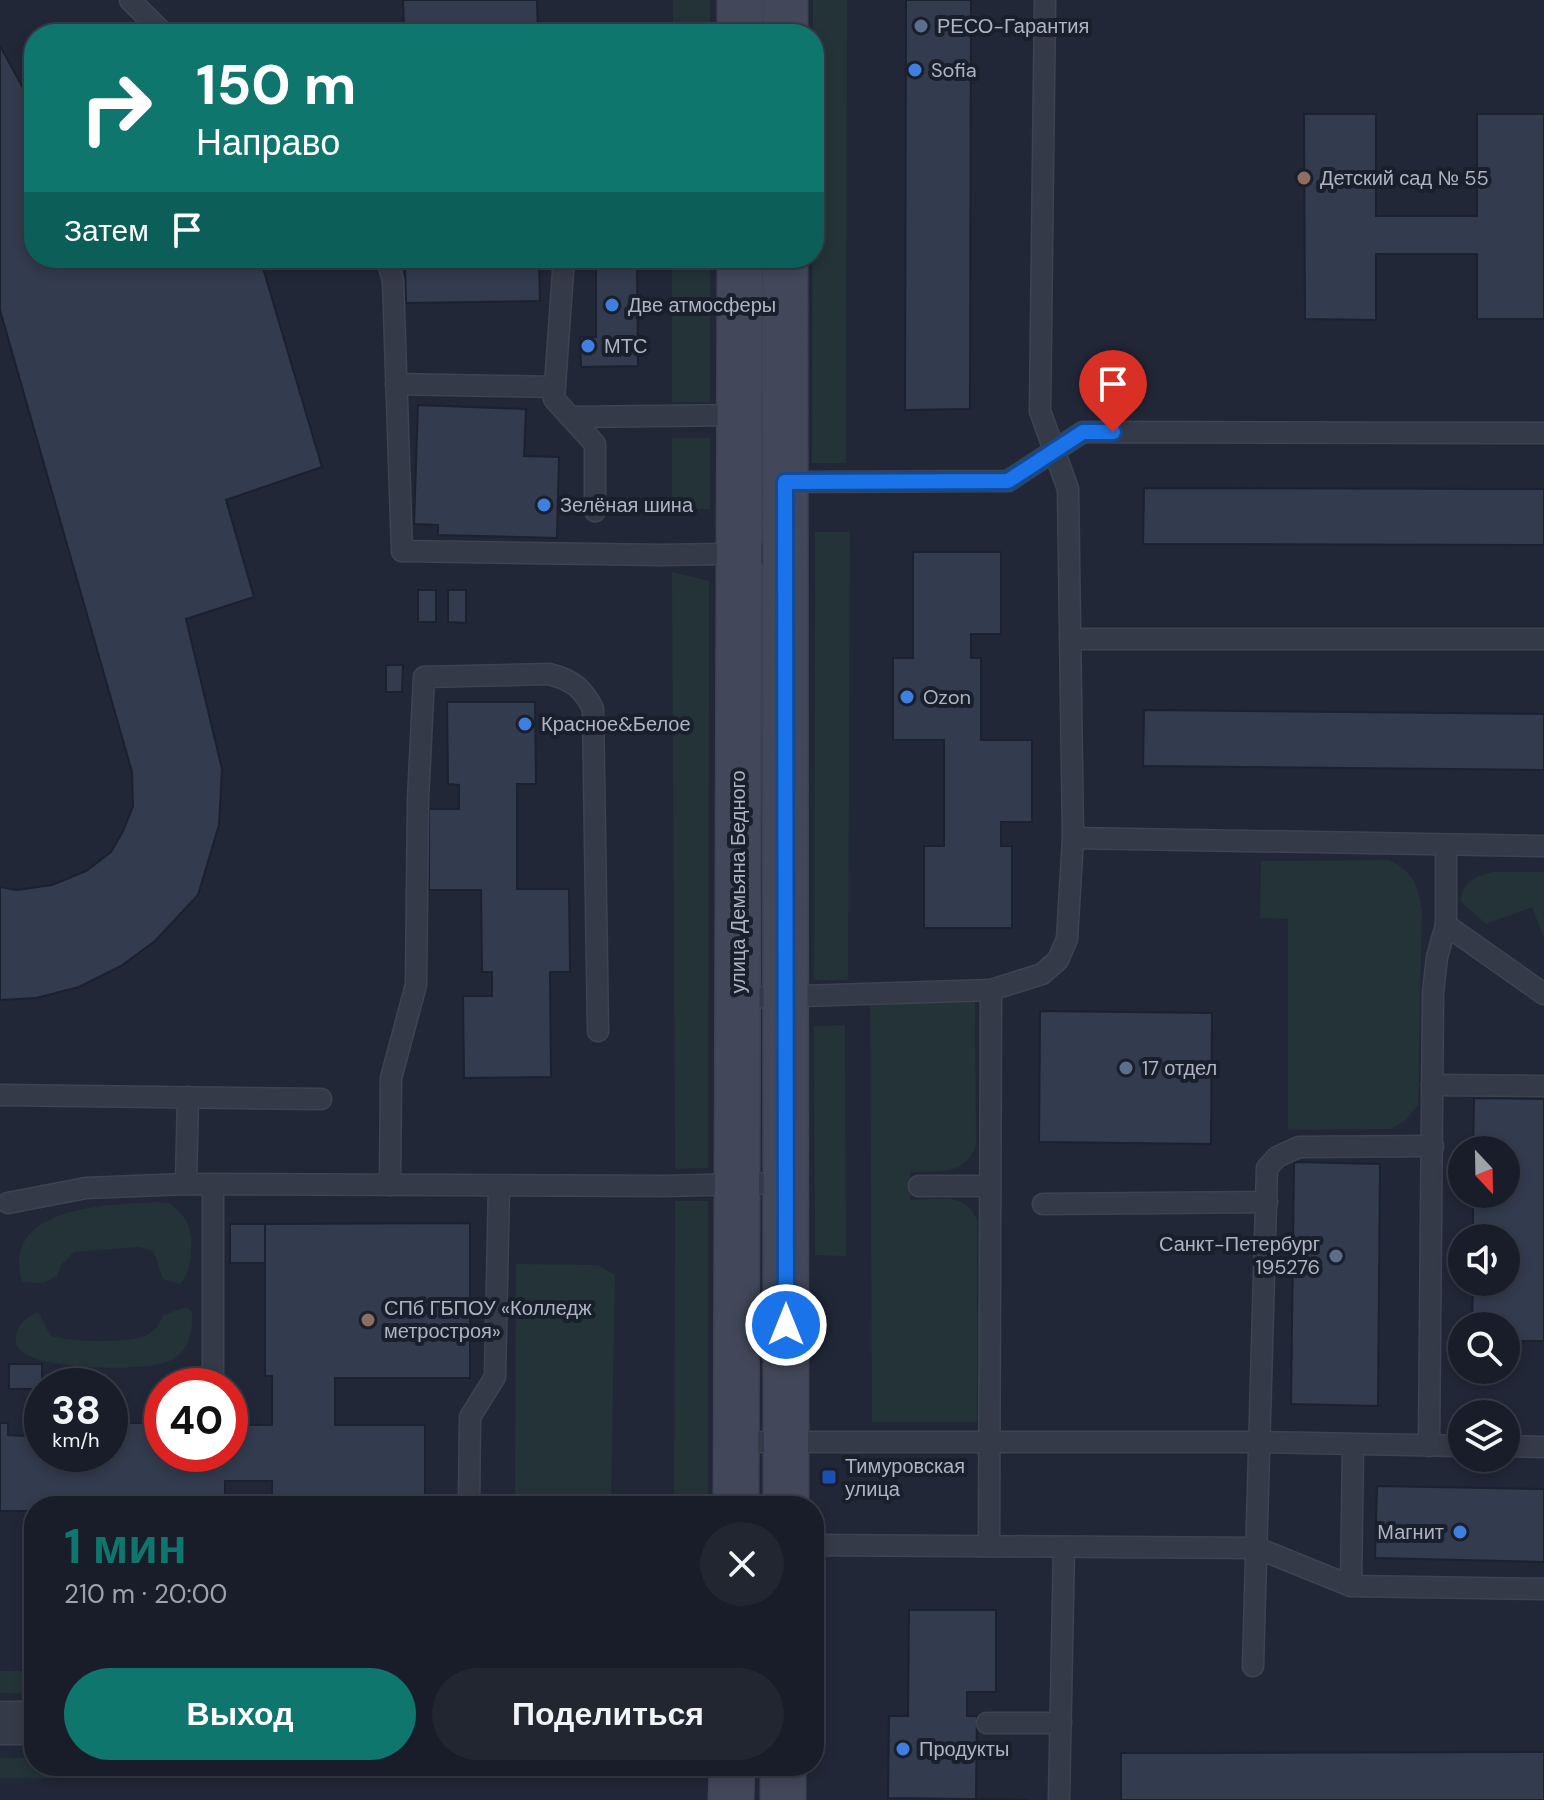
<!DOCTYPE html>
<html lang="ru">
<meta charset="utf-8">
<style>
body{margin:0;font-family:"DM Sans",sans-serif;background:#222631;color:#f1f3f6;height:100vh;display:flex;flex-direction:column;font-size:30px;white-space:nowrap}
*{box-sizing:border-box;margin:0}
p{font-size:26px;color:#9fa2a8}
.icon{flex:none;width:44px;height:44px;fill:none;stroke:currentColor;stroke-width:2;stroke-linecap:round;stroke-linejoin:round}
.map{position:relative;flex:1;overflow:hidden}
.details{position:absolute;left:24px;top:1496px;width:800px;height:280px;display:flex;flex-direction:column;background:#191d29;border-radius:32px;box-shadow:0 4px 12px #0003,0 0 0 2px #373b46}
.details>*{flex:none}
.guide{position:absolute;left:24px;top:24px;width:800px;height:244px;border-radius:32px;box-shadow:0 4px 12px #0003,0 0 0 2px #373b46;background:#0f766e;color:#fff;overflow:hidden}
.needle{width:52px;rotate:158deg}
.tools{position:absolute;left:1448px;top:1136px;display:grid;gap:16px}
.tools a{display:grid;place-items:center;width:72px;height:72px;border-radius:50%;background:#191d29;box-shadow:0 4px 12px #0003,0 0 0 2px #373b46;font-size:40px}
.speed{position:absolute;left:24px;top:1368px;display:flex;gap:16px;font-size:40px;font-weight:700;text-align:center}
.speed>*{display:grid;place-content:center;width:104px;height:104px;border-radius:50%;background:#191d29;box-shadow:0 4px 12px #0003,0 0 0 2px #373b46;line-height:1}
.speed small{font-size:20px;font-weight:400}
.speed .limit{border:12px solid #d22;background:#fff;color:#111}
.pin{position:absolute;display:grid;place-items:center;width:68px;height:68px;color:#fff;margin:-82px -34px;border-radius:50% 50% 50% 0;rotate:-45deg;box-shadow:0 0 8px #0007}
.pin .icon{rotate:45deg}
.me{position:absolute;width:88px;margin:-44px;rotate:0deg;stroke-linejoin:round;filter:drop-shadow(0 0 6px #0008)}
.turn{display:flex;align-items:center;gap:28px;height:168px;padding:0 40px;font-size:36px}
.turn .icon{width:104px;height:104px;stroke-width:2.5}
.turn b{display:block;font-size:56px;line-height:68px}
.then{display:flex;align-items:center;height:76px;padding:0 40px;background:#0003;gap:16px;font-size:30px}
.round{display:grid;place-items:center;flex:none;width:84px;height:84px;border-radius:42px;background:#222631}
.headline{display:flex;align-items:center;justify-content:space-between;height:136px;padding:0 40px}
h1{font-size:48px;font-weight:700;line-height:60px;color:#0f766e}
.primary-button{display:flex;gap:16px;margin-top:auto;padding:16px 40px}
.primary-button a{flex:1;height:92px;border-radius:48px;background:#0f766e;color:#fff;font-size:32px;font-weight:700;line-height:92px;text-align:center}
.primary-button a+a{background:#222631;color:#f1f3f6}
.map>svg:first-child{display:block}
.green{fill:#233338}
.building{fill:#333b4e;stroke:#1c212e;stroke-width:2}
.lines{fill:none;stroke-linecap:round;stroke-linejoin:round}
.lane-casing{stroke:#3e4351;stroke-width:23}
.street-casing{stroke:#3e4351;stroke-width:45}
.secondary-casing{stroke:#3e4351;stroke-width:47}
.lane{stroke:#343a47;stroke-width:20}
.street{stroke:#343a47;stroke-width:42}
.secondary{stroke:#42485a;stroke-width:44}
.route-casing{stroke:#114b97;stroke-width:20}
.route{stroke:#1a73e8;stroke-width:14}
.service-dot{fill:#5c6f8a;stroke:#1a1f2c;stroke-width:3}
.shop-dot{fill:#3f7fe0;stroke:#1a1f2c;stroke-width:3}
.education-dot{fill:#8d6e63;stroke:#1a1f2c;stroke-width:3}
.transit-dot{fill:#1a4fb4;stroke:#1a1f2c;stroke-width:3}
.labels{text-anchor:middle;dominant-baseline:central;stroke-width:8;stroke-linejoin:round;paint-order:stroke}
.poi-label{font-size:20px;fill:#aeb4c4;stroke:#1a1f2c;text-anchor:start}
.street-label{font-size:20px;fill:#aeb4c4;stroke:#1a1f2c}
</style>
<div class="map">
<svg width="1544" height="1800" viewBox="0 0 1544 1800">
<rect width="100%" height="100%" fill="#212737"/>
<g class="green">
<rect x="673" y="0" width="37" height="34"/>
<path d="M813 0H847L846 463H812Z"/>
<rect x="672" y="258" width="38" height="144"/>
<rect x="672" y="438" width="38" height="71"/>
<path d="M815 532H850L848 980H814Z"/>
<path d="M672 572 709 581 708 1168 675 1169Z"/>
<path d="M1389 860C1413 872 1418 884 1422 911L1418 1105 1406 1120 1391 1129 1288 1130V919L1260 918 1261 861Z"/>
<path d="M1492 872H1544V938L1532 907 1486 924 1461 902C1460 882 1476 877 1492 872Z"/>
<path d="M870 1002H975L976 1145C965 1176 939 1171 910 1172V1200C936 1201 965 1190 977 1220V1422H872Z"/>
<path d="M845 1025 846 1256 815 1255 814 1026Z"/>
<path d="M675 1201H708V1506H674Z"/>
<path d="M156 1202 170 1203C174 1207 180 1212 184 1217 195 1232 194 1271 180 1284L163 1279 154 1252 140 1247 74 1252 61 1265 57 1276 43 1283 22 1282C0 1204 112 1205 156 1202Z"/>
<path d="M516 1264 598 1265 615 1275 611 1506H515Z"/>
<path d="M186 1307 192 1312C193 1332 190 1349 171 1360 147 1373 48 1369 25 1354 5 1340 21 1318 38 1312L51 1336C69 1342 130 1344 147 1335 157 1330 159 1324 163 1315Z"/>
<path d="M0 1671H34V1694L0 1693Z"/>
<path d="M0 1758H34V1766H648V1778H0Z"/>
</g>
<g class="building">
<path d="M403 0H537L538 34H404Z"/>
<path d="M906 0H971L970 409 905 410Z"/>
<path d="M0 46 34 108V258H260L322 467 226 500 254 597 186 619 222 769 219 825 198 895 155 941 121 966 79 987 36 998 0 1000V887L17 890 52 885 86 871 111 852 123 831 133 806 132 772 0 310Z"/>
<path d="M1304 114H1376V216H1477V114H1544V319H1477V254H1376V320L1305 319Z"/>
<path d="M405 258H539L540 301 406 303Z"/>
<path d="M596 261H637L638 366 581 367 580 337H596Z"/>
<path d="M418 405 526 409 524 456 559 457 557 538 438 535V525L414 524Z"/>
<path d="M1144 488 1544 489V545L1143 544Z"/>
<path d="M913 552H1001V634H971V658H981V740H1032V822H1001V846H1012V928H924V846H944V740H893V658H913Z"/>
<rect x="418" y="590" width="18" height="32"/>
<path d="M448 590H466V623L448 622Z"/>
<path d="M386 665H403L402 692H386Z"/>
<path d="M447 702H535L536 784H517V889H569L570 972H550L551 1077 464 1078 463 996H492V972H482L481 890H429V809H459V785L448 784Z"/>
<path d="M1144 710 1544 714V770L1143 766Z"/>
<path d="M1040 1011 1212 1013 1211 1144 1039 1142Z"/>
<path d="M1474 1098 1544 1099V1341H1506V1326H1472L1473 1282H1506V1238H1473V1194H1506V1150H1473Z"/>
<path d="M1294 1162 1380 1164 1378 1406 1291 1404Z"/>
<path d="M470 1223V1378H335V1425H425V1506H272V1481H225V1506H34V1511H0V1423H8V1435L25 1436 24 1424H42V1454H110V1423H150V1435H162V1454H230V1425H272V1376H265V1224Z"/>
<rect x="230" y="1224" width="35" height="39"/>
<rect x="9" y="1364" width="33" height="25"/>
<path d="M1377 1486 1544 1489V1562L1375 1558Z"/>
<path d="M909 1610H996V1692H967V1716H977L976 1799 1028 1800 888 1798 889 1716H908Z"/>
<path d="M1544 1752V1800H1121V1753Z"/>
</g>
<g class="lines">
<g class="lane-casing">
<g id="lane">
<path d="M130 0 164 34"/>
<path d="M387 258 393 281 402 551 662 555 785 553"/>
<path d="M564 258 554 399 595 444V511"/>
<path d="M396 384 555 387"/>
<path d="M571 417 740 415"/>
<path d="M785 482 1008 481 1083 432 1544 433"/>
<path d="M1072 639H1544"/>
<path d="M1073 838 1544 846"/>
<path d="M1446 925V845"/>
<path d="M738 998 991 990 1042 974 1058 960 1067 939 1073 838 1068 489 1040 411 1045 0"/>
<path d="M1432 1085 1544 1086"/>
<path d="M0 1095 321 1099"/>
<path d="M186 1184 188 1097"/>
<path d="M213 1184V1380"/>
<path d="M390 1185 391 1078 416 985 418 800 424 677 549 674C572 680 583 688 593 709L598 1031"/>
<path d="M919 1186H990"/>
<path d="M8 1203 86 1188 186 1184 665 1186 786 1183"/>
<path d="M1043 1204 1267 1202"/>
<path d="M736 1442H1259L1462 1446"/>
<path d="M1429 1446 1433 993 1437 957 1446 925 1544 994"/>
<path d="M1506 1446 1544 1447"/>
<path d="M469 1506 470 1417 495 1377 499 1186"/>
<path d="M814 1545 1257 1548 1351 1586 1544 1589"/>
<path d="M989 1546 991 990"/>
<path d="M1351 1586 1353 1445"/>
<path d="M1253 1666 1267 1168 1277 1157 1299 1147 1433 1146"/>
<path d="M987 1723H1061"/>
<path d="M1059 1800 1064 1547"/>
</g>
</g>
<g class="street-casing">
<path id="street" d="M0 1723H34"/>
</g>
<g class="secondary-casing">
<g id="secondary">
<path d="M740 34V0"/>
<path d="M785 34V0"/>
<path d="M785 258 786 1506"/>
<path d="M736 1506 740 258"/>
<path d="M731 1800 732 1766"/>
<path d="M783 1800V1766"/>
</g>
</g>
<use href="#lane" class="lane"/>
<use href="#street" class="street"/>
<use href="#secondary" class="secondary"/>
</g>
<g class="lines">
<g class="route-casing">
<path id="route" d="M786 1325 785 482 1008 481 1083 432H1113"/>
</g>
<use href="#route" class="route"/>
</g>
<g class="service-dot">
<circle cx="921" cy="26" r="8"/>
<circle cx="1126" cy="1068" r="8"/>
<circle cx="1336" cy="1256" r="8"/>
</g>
<g class="shop-dot">
<circle cx="915" cy="70" r="8"/>
<circle cx="612" cy="305" r="8"/>
<circle cx="588" cy="346" r="8"/>
<circle cx="544" cy="505" r="8"/>
<circle cx="907" cy="697" r="8"/>
<circle cx="525" cy="724" r="8"/>
<circle cx="1460" cy="1532" r="8"/>
<circle cx="903" cy="1749" r="8"/>
</g>
<g class="education-dot">
<circle cx="1304" cy="178" r="8"/>
<circle cx="368" cy="1320" r="8"/>
</g>
<rect class="transit-dot" x="821" y="1469" width="16" height="16" rx="4"/>
<g class="labels">
<g class="poi-label">
<text x="937" y="26">РЕСО-Гарантия</text>
<text x="931" y="70">Sofia</text>
<text x="1320" y="178">Детский сад № 55</text>
<text x="628" y="305">Две атмосферы</text>
<text x="604" y="346">МТС</text>
<text x="560" y="505">Зелёная шина</text>
<text x="923" y="697">Ozon</text>
<text x="541" y="724">Красное&amp;Белое</text>
<text x="1142" y="1068">17 отдел</text>
<text x="1320" y="1244" text-anchor="end">Санкт-Петербург<tspan x="1320" dy="23">195276</tspan></text>
<text x="384" y="1308">СПб ГБПОУ «Колледж<tspan x="384" dy="23">метростроя»</tspan></text>
<text x="845" y="1466">Тимуровская<tspan x="845" dy="23">улица</tspan></text>
<text x="1444" y="1532" text-anchor="end">Магнит</text>
<text x="919" y="1749">Продукты</text>
</g>
<g class="street-label">
<text transform="translate(738 882) rotate(-90)">улица Демьяна Бедного</text>
</g>
</g>
</svg>
<div class="tools">
<a><svg class="needle" viewBox="-14 -14 28 28"><path d="M0-13l5 13h-10z" fill="#e53935"/><path d="M0 13l5-13h-10z" fill="#9fa2a8"/></svg></a>
<a><svg class="icon" aria-label="sound" viewBox="0 0 24 24"><path d="M4 9h4l5-4v14l-5-4H4zM17 9q2 3 0 6"/></svg></a>
<a><svg class="icon" aria-label="search" viewBox="0 0 24 24"><circle cx="10" cy="10" r="6"/><path d="M15 15l6 6"/></svg></a>
<a><svg class="icon" aria-label="layers" viewBox="0 0 24 24"><path d="M12 4l9 5-9 5-9-5zM3 14l9 5 9-5"/></svg></a>
</div>
<div class="speed"><div>38<small>km/h</small></div><div class="limit">40</div></div>
<div class="pin" style="left:1113px;top:432px;background:#d93025"><svg class="icon" aria-label="arrive" viewBox="0 0 24 24"><path d="M6 21V4h12l-3 4 3 4H6"/></svg></div>
<svg class="me" style="left:786px;top:1325px" viewBox="-20 -20 40 40"><circle r="17" fill="#1a73e8" stroke="#fff" stroke-width="3"/><path d="M0-11L8 9 0 5-8 9z" fill="#fff"/></svg>
<div class="guide">
<div class="turn"><svg class="icon" aria-label="right" viewBox="0 0 24 24"><path d="M7 20v-9h11M14 6l5 5-5 5"/></svg><div><b>150 m</b>Направо</div></div>
<div class="then">Затем<svg class="icon" aria-label="arrive" viewBox="0 0 24 24"><path d="M6 21V4h12l-3 4 3 4H6"/></svg></div>
</div>
<section class="details">
<div class="headline"><div><h1>1 мин</h1><p>210 m · 20:00</p></div><a class="round"><svg class="icon" aria-label="close" viewBox="0 0 24 24"><path d="M6 6l12 12M18 6L6 18"/></svg></a></div>
<div class="primary-button"><a>Выход</a><a>Поделиться</a></div>
</section>
</div>
